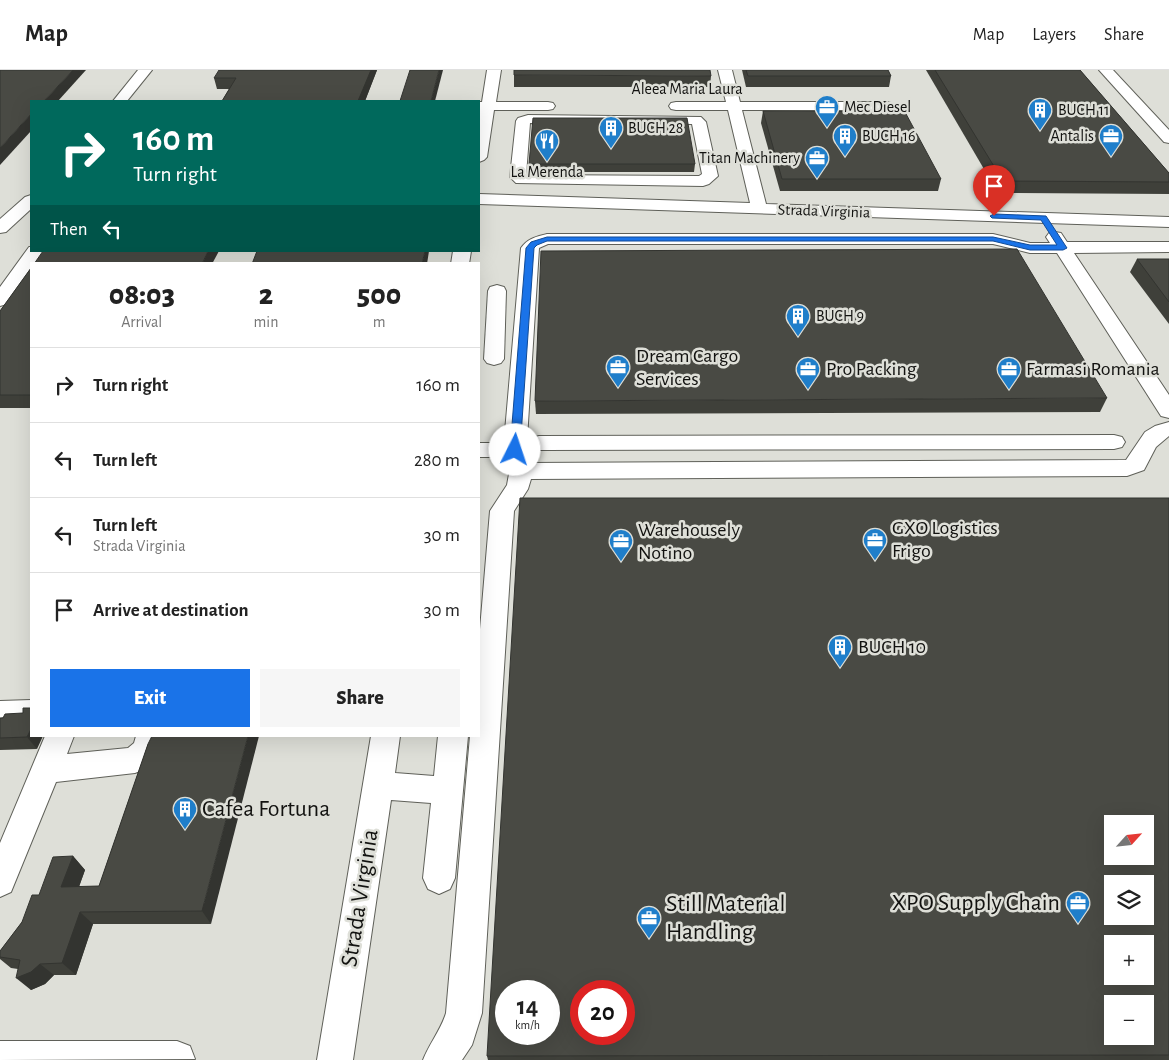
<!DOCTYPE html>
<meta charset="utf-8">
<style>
body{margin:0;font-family:"Alegreya Sans",sans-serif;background:#f6f6f6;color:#222;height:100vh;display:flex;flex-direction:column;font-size:19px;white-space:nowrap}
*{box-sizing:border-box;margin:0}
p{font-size:16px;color:#767676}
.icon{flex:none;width:28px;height:28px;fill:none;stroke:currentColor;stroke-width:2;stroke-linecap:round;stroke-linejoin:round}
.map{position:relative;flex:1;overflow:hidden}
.side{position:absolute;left:30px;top:192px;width:450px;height:475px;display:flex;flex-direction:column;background:#fff;border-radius:0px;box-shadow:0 5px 20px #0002}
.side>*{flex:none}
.hud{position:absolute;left:30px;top:30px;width:450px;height:152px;border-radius:0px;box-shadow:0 5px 20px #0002;background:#00695c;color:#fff;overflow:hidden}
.needle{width:32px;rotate:63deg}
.fabs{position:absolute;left:1104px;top:745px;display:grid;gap:10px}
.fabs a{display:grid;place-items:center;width:50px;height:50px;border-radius:0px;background:#fff;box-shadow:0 5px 20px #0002;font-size:25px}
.speed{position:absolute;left:495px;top:910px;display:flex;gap:10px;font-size:25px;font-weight:700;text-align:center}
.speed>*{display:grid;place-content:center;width:65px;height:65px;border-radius:50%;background:#fff;box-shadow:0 5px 20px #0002;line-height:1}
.speed small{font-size:12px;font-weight:400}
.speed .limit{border:8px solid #d22;background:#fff;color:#111}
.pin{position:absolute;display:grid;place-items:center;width:42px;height:42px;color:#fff;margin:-51px -21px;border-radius:50% 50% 50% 0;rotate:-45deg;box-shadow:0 0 5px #0007}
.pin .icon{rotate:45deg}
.me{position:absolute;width:55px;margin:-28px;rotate:4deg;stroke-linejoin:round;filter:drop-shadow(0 0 4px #0008)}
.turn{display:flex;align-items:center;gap:18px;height:105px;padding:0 20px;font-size:22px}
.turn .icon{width:65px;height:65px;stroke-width:2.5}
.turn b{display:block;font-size:35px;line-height:42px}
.then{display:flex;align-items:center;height:48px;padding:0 20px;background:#0003;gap:10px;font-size:19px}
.eta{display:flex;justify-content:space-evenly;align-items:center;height:85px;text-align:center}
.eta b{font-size:30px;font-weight:800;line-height:35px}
.action{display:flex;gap:10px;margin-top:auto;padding:10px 20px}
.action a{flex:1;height:58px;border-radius:0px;background:#1a73e8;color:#fff;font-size:20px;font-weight:800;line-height:58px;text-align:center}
.action a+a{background:#f6f6f6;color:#222}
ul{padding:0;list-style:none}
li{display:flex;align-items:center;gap:15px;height:75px;padding:0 20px;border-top:1px solid #e0e0e0}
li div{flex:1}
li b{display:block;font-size:19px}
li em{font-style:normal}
header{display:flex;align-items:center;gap:30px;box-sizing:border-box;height:70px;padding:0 25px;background:#fff;border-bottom:1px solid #e0e0e0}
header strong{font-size:24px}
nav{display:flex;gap:28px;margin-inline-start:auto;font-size:18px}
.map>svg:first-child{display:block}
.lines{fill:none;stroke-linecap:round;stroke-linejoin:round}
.minor-casing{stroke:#5f6059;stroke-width:2}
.minor{fill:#fff;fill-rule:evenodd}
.wall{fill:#3f403a}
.shaded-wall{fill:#333430}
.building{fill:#494a44;stroke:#333430;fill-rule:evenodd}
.route{fill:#1a73e8;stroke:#114b97}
.labels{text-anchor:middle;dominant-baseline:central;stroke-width:5;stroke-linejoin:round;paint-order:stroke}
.far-street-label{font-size:16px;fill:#121210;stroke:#dedfd8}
.far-poi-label{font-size:16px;fill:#121210;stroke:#dedfd8;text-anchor:start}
.poi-label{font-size:20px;fill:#121210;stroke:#dedfd8;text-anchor:start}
.near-poi-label{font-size:24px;fill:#121210;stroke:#dedfd8;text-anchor:start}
.near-street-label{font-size:24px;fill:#121210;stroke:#dedfd8}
</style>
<header>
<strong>Map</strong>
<nav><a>Map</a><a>Layers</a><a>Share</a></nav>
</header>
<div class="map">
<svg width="1169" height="990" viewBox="0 0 1169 990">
<rect width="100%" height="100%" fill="#dedfd8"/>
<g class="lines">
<g class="minor-casing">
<g id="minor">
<path d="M138 0H152L127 31H113Z"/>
<path d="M487 0H501L496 32H548L553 33 555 36 553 39 548 40H494L487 87 484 90 479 92V32H482Z"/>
<path d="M718 0H732L740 32H886L891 33 893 36 891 39 886 40H742L766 134 1169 147V157L479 134V124L750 133 728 40H676L671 39 669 36 671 33 676 32H726Z"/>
<path d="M1099 0H1113L1169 60V73L1164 72Z"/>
<path d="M528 45 701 47 706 52 718 106 709 114 703 116 516 113 510 107 516 51 518 48ZM530 53 692 54 702 104 699 106 526 105Z"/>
<path d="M31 125V139L6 162 0 163V149L25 127Z"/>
<path d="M1055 162 1061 163 1067 172H1169V182L1074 183 1169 325V348L1161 346 1057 183H1030L993 174H548L539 178 527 369 539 366 1114 365 1122 367 1125 372 1122 377 1114 379 540 380 526 384 528 393 1126 390 1145 362 1155 356 1169 352V366L1156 377 1144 400 1127 406 531 409 528 419 514 441 482 943 472 975 462 990H423C429 974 441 960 446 943L470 666H479V571L490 441 507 415 509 404 504 387H479V373H504L521 178C528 168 536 167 547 164H993L1030 173H1050L1046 167 1049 163Z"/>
<path d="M29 177H31V181H44L35 194H31V199L7 234 0 236V217Z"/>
<path d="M453 181H471L469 194H451Z"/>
<path d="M497 215 504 217 506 221 504 289 501 293 494 295 487 293 484 289 488 221 490 217Z"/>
<path d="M31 630V654L0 655V631Z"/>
<path d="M45 666H74L67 684 128 678 134 673 136 666H165C160 685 154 696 135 703L56 712 11 822 0 827V773Z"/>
<path d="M371 666H400L395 703 434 706 438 666H468L455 808 450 819 439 824 428 819 423 808 431 733 391 730 353 990H317Z"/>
<path d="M0 971H177L190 976 195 989 0 990Z"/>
</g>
</g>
<use href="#minor" class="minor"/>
</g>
<g class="wall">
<path d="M377 0 365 31H222L229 19H217L214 8Z"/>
<path d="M742 0H888L891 6 889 17H746Z"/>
<path d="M926 0H1080L1169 103V124L998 123Z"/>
<path d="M514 5 711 6 710 17H514Z"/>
<path d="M763 41 941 109 938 121H780L761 53Z"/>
<path d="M529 94H695L694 102H530Z"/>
<path d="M1137 189H1169V254L1130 202Z"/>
<path d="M31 198V338H0V241Z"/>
<path d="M1107 328 1100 342 536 344 535 331Z"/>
<path d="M1169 428V990H488L487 986Z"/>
<path d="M23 643 37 679 0 680V648Z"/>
<path d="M148 674 211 854H93L76 905H54L45 914 31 920 18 899 11 898 0 889V881L22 852 39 825 73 786 85 800 79 817 99 816Z"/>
</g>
<g class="shaded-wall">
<path d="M73 0H86L58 31H44Z"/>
<path d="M371 0H377L365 31H358Z"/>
<path d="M439 0H443L435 31H431Z"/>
<path d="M31 44V61L0 95V78Z"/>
<path d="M208 181H219L212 194H202Z"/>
<path d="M425 181H429L427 194H422Z"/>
<path d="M31 659V666H43L37 679 27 667Z"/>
<path d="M248 666H259L211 854 202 841Z"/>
<path d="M73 786 85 800 74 830 61 817Z"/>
<path d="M80 842 93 854 76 905 62 893Z"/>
<path d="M40 894 54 905 45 914 31 920 16 908Z"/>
</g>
<g class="building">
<path d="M0 0H73L44 31H31V44L0 78Z"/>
<path d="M219 0H371L358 31H222L236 8H214Z"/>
<path d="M410 0H439L431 31H400Z"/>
<path d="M514 0H710L711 6 514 5Z"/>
<path d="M746 0H888L891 6H748Z"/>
<path d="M935 0H1080L1169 103V112L1003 111Z"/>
<path d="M763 41 905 42 941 109H782Z"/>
<path d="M533 48H687L695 94H529Z"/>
<path d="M1017 179 1107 328 535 331 541 181Z"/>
<path d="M43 181H208L202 194H34Z"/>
<path d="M257 181H425L422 194H252Z"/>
<path d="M1137 189H1169V232Z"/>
<path d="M31 198V325H0V241Z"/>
<path d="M520 428H1169V985L487 986ZM1112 754H1145V786H1112ZM1112 814H1145V846H1112ZM1112 874H1145V906H1112ZM506 921H549V964H506ZM581 921H624V964H581ZM1112 934H1145V966H1112Z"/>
<path d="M23 638H31V659L27 667 0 668V648H3L5 644 23 643Z"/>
<path d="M152 666H248L202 841 80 842 62 893 40 894 31 902 16 908 20 890 0 887V881L22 852 32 825H39L53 787 73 786 61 817 99 816 148 674Z"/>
</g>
<path class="route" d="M994 144 1046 146 1067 178 1063 180H1030L993 171H547L537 175 534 178 520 380 515 384 510 380 526 178 531 172 547 167H993L1030 175H1057L1041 150 992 148 990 146Z"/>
<defs>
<g id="office-pin" transform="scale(1.25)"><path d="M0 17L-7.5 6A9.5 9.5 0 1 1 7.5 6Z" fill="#1f7eca" stroke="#dedfd8"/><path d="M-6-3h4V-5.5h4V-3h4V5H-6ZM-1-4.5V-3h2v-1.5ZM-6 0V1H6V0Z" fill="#fff"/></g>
<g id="building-pin" transform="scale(1.25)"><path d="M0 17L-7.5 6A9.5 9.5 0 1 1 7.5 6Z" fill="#1f7eca" stroke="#dedfd8"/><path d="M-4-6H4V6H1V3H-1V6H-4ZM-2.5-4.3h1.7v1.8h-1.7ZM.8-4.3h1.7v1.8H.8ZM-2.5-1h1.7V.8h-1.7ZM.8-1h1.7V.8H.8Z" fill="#fff"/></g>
<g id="restaurant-pin" transform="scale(1.25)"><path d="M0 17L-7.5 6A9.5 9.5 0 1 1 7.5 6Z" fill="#1f7eca" stroke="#dedfd8"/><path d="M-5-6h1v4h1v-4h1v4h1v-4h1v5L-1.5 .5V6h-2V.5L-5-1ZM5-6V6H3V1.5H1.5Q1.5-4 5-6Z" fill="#fff"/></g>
</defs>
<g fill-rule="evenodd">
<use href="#office-pin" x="827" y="37"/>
<use href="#building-pin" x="1040" y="40"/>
<use href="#building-pin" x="611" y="58"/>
<use href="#building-pin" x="845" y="66"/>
<use href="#office-pin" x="1111" y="66"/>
<use href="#restaurant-pin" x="547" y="71"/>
<use href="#office-pin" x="817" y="88"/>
<use href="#building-pin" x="798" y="246"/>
<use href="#office-pin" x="618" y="297"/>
<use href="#office-pin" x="808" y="299"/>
<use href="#office-pin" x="1009" y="299"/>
<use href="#office-pin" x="875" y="470"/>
<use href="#office-pin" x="621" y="471"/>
<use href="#building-pin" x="840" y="577"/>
<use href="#building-pin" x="185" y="739"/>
<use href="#office-pin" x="1078" y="833"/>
<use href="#office-pin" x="649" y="848"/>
</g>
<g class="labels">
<g class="far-street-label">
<text x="687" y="19">Aleea Maria Laura</text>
<text transform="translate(824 141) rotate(2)">Strada Virginia</text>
</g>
<g class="far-poi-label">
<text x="844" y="37">Mec Diesel</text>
<text x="1058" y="40">BUCH 11</text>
<text x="628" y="58">BUCH 28</text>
<text x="862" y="66">BUCH 16</text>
<text x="1094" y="66" text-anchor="end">Antalis</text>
<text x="800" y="88" text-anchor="end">Titan Machinery</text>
<text x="547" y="102" text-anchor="middle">La Merenda</text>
<text x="816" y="246">BUCH 9</text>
</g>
<g class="poi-label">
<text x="636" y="286">Dream Cargo<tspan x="636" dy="23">Services</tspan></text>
<text x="826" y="299">Pro Packing</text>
<text x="1026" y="299">Farmasi Romania</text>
<text x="892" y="458">GXO Logistics<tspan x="892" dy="23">Frigo</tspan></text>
<text x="638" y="460">Warehousely<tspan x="638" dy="23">Notino</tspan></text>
<text x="858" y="577">BUCH 10</text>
</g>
<g class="near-poi-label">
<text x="202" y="739">Cafea Fortuna</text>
<text x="1060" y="833" text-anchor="end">XPO Supply Chain</text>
<text x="666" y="834">Still Material<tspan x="666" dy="28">Handling</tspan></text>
</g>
<g class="near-street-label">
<text transform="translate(360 828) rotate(-81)">Strada Virginia</text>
</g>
</g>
</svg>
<div class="fabs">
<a><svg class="needle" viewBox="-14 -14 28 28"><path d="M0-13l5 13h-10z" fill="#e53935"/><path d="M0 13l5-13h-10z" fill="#767676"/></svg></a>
<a><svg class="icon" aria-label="layers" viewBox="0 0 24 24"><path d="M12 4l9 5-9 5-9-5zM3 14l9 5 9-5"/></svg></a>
<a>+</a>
<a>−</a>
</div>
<div class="speed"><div>14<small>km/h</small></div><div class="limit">20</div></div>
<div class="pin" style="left:994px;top:146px;background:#d93025"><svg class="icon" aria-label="arrive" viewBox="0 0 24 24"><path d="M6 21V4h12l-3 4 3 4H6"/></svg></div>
<svg class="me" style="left:515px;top:380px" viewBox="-20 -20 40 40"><circle r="19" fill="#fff"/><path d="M0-13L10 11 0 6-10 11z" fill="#1a73e8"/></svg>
<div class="hud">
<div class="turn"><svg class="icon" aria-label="right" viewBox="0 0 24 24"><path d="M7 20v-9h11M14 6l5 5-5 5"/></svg><div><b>160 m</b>Turn right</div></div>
<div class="then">Then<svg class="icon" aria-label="left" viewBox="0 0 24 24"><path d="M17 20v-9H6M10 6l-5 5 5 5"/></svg></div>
</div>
<section class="side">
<div class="eta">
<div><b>08:03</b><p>Arrival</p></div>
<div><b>2</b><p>min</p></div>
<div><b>500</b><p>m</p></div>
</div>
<ul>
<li><svg class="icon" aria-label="right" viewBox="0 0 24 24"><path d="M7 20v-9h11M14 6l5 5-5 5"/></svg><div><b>Turn right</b></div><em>160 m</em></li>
<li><svg class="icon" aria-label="left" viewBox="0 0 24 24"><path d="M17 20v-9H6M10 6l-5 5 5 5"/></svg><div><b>Turn left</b></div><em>280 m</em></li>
<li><svg class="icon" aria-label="left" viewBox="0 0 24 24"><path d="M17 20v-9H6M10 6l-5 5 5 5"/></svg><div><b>Turn left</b><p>Strada Virginia</p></div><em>30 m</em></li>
<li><svg class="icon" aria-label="arrive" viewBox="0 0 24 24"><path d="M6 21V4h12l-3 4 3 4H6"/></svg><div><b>Arrive at destination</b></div><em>30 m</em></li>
</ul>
<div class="action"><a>Exit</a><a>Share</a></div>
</section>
</div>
